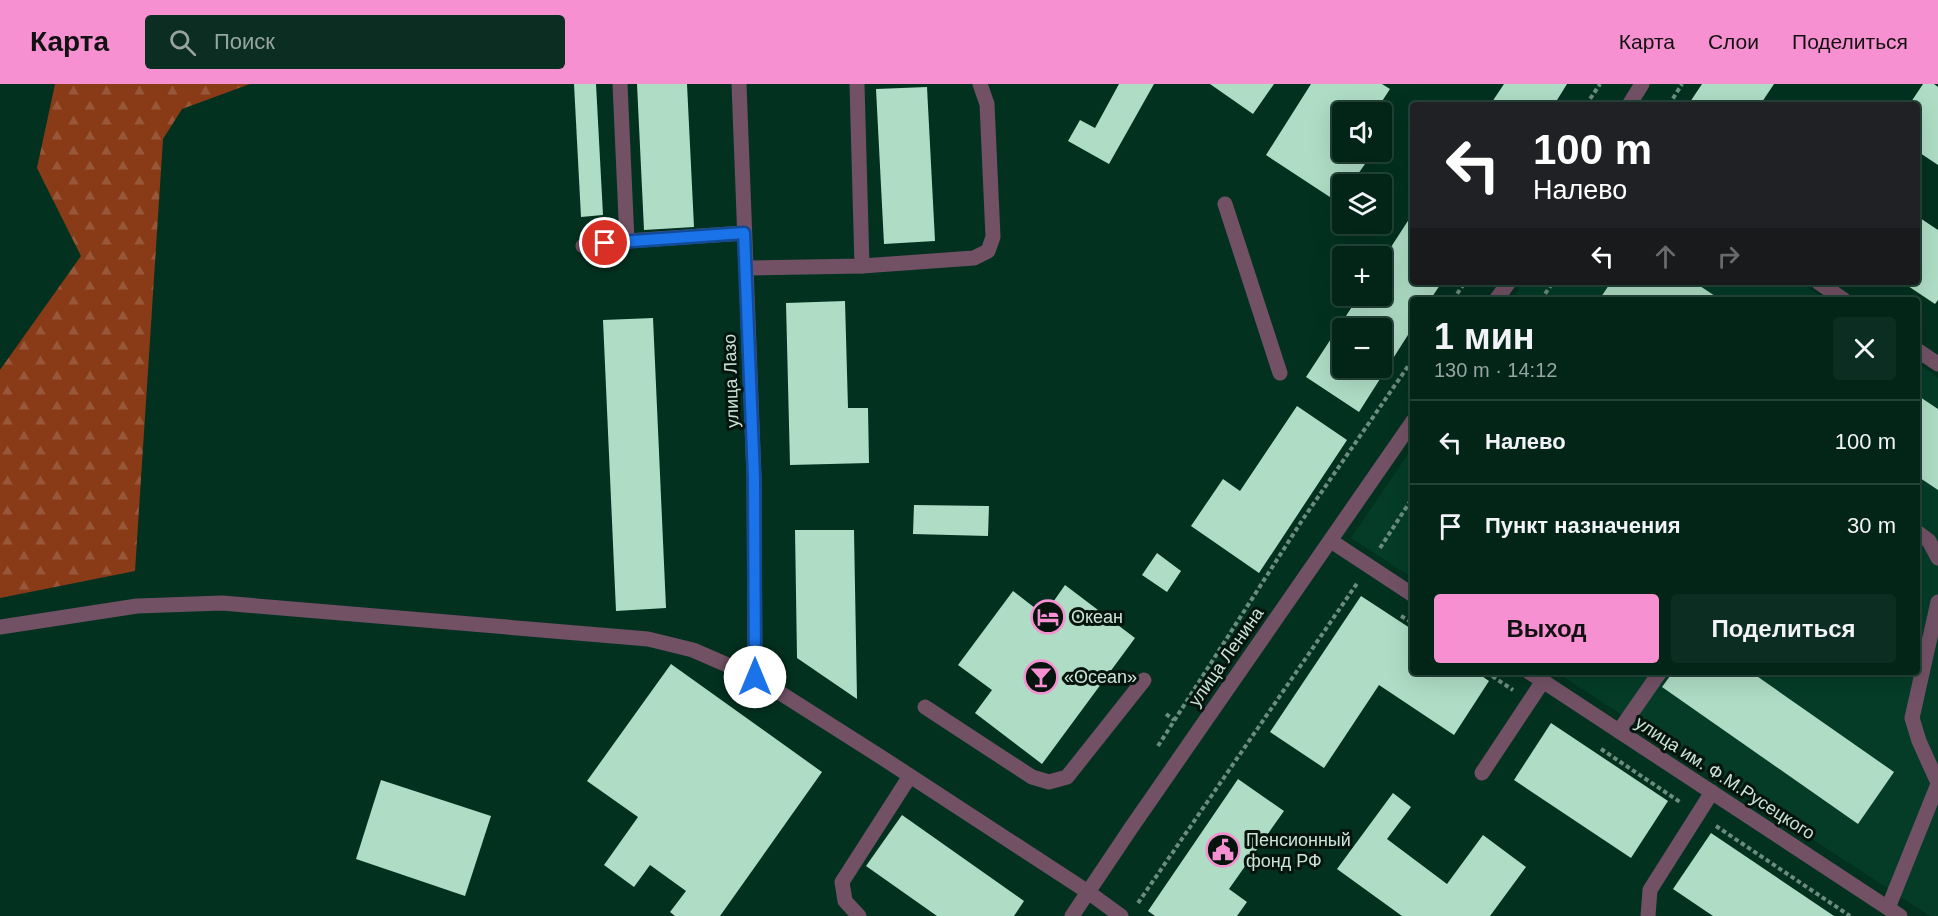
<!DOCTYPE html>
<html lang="ru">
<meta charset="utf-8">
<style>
body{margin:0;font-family:Arial,sans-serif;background:#0c2d21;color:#f1f3f6;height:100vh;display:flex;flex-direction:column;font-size:22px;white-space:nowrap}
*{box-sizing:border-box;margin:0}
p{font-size:20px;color:#96a5a2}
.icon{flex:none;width:33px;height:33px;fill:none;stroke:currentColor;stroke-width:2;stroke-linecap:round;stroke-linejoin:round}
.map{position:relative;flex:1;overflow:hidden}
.details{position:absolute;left:1410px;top:213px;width:510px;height:378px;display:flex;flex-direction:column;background:#022518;border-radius:6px;box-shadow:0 6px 24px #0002,0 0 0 2px #234237}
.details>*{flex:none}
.top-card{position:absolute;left:1410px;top:18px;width:510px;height:183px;border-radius:6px;box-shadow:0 6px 24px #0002,0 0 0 2px #234237;background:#202124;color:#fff;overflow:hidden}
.fabs{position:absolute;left:1332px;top:18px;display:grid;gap:12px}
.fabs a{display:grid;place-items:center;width:60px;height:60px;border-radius:6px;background:#022518;box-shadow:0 6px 24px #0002,0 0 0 2px #234237;font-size:30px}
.pin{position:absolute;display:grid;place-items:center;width:51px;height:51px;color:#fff;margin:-26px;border:3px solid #fff;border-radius:50%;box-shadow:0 2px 6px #0007}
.me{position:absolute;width:66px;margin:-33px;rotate:0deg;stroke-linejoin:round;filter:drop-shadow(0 0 4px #0008)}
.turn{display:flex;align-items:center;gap:21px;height:126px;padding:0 24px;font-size:27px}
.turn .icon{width:78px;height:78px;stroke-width:2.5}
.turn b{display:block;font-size:42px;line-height:51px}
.lanes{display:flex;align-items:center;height:57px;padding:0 24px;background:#0003;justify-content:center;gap:30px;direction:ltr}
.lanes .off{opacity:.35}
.round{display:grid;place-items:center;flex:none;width:63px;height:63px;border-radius:6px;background:#0c2d21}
.headline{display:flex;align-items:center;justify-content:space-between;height:102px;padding:0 24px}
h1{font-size:36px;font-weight:600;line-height:45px}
.action{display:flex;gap:12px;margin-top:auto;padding:12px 24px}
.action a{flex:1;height:69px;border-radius:6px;background:#f690d0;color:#111;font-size:24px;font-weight:600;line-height:69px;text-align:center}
.action a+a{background:#0c2d21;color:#f1f3f6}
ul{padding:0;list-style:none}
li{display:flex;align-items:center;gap:18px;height:84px;padding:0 24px;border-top:2px solid #234237}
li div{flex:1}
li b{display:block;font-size:22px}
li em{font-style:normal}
header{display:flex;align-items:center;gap:36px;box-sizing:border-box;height:84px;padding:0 30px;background:#f690d0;color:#111}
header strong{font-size:28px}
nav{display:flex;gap:33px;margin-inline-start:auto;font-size:21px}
.search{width:420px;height:54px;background:#0c2d21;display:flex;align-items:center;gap:15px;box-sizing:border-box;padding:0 21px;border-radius:6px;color:#96a5a2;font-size:22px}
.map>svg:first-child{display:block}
.built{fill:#043c28}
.forest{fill:url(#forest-firs)}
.building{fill:#aedcc4;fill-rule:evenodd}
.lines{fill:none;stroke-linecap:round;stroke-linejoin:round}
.path{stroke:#6b8d7f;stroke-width:4;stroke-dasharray:4.5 3;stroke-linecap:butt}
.minor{stroke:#725165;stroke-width:15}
.route-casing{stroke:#114b97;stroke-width:15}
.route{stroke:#1a73e8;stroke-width:10}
.labels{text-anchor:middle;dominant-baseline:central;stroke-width:6;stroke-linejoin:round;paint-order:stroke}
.street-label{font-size:18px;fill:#cce3d7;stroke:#05150e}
.poi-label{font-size:18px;fill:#cce3d7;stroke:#05150e;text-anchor:start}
</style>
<header>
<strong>Карта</strong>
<div class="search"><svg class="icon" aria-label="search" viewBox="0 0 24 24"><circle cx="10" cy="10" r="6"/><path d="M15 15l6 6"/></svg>Поиск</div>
<nav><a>Карта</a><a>Слои</a><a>Поделиться</a></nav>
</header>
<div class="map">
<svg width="1938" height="832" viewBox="0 0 1938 832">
<defs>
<pattern id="forest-firs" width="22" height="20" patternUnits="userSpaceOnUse" patternTransform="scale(1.5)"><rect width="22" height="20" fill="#893b18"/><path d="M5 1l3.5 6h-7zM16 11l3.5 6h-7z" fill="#985739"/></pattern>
</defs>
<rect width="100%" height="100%" fill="#033120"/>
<g class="built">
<path d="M1524 198H1800L1826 216H1512Z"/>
<path d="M1917 279 1938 294V832H1930L1556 588H1917Z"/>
<path d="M1413 363V494L1351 454Z"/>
</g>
<path class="forest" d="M55 0H250L182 25 163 55 135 487 0 514V286L81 172 37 84Z"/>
<g class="building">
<path d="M574 0H596L603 131 581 133Z"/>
<path d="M637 0H687L694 143 644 146Z"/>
<path d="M1119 0H1154L1109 80 1068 57 1080 36 1095 44Z"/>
<path d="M1210 0H1274L1253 30Z"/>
<path d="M1311 0H1382L1390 5 1375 28H1342V68H1350L1349 69 1365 80 1351 100H1342V113L1339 119 1266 71Z"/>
<path d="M1504 0H1567L1554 21H1490Z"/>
<path d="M1702 0H1774L1760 21H1688Z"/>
<path d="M1923 0H1934L1938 3V81L1917 67V21H1909Z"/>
<path d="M927 3 935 157 884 160 876 5Z"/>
<path d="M1413 129V198H1442L1430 216H1413V243L1359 328 1306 293 1359 212H1382V177ZM1342 244H1382V284H1342Z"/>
<path d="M1917 132 1938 146V216L1935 220 1902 198H1917Z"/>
<path d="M1611 198 1638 199 1639 198H1694L1721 216H1599Z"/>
<path d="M845 217 848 324H868L869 379 790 381 786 219Z"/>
<path d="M653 234 666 524 616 527 603 236Z"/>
<path d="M1917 311 1938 325V406L1917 392Z"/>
<path d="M1297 322 1347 356 1259 489 1191 442 1223 395 1240 407Z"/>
<path d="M914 421 989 422 988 452 913 450Z"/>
<path d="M795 446H854L857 615 797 574Z"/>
<path d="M1157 469 1181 487 1167 508 1142 491Z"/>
<path d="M1065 501 1135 554 1042 680 975 629 992 606 958 581 1013 507 1044 531Z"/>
<path d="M1361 512 1413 546V588H1476L1489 597 1454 651 1379 601 1324 684 1270 648Z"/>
<path d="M671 580 822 688 720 832H675L670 828 686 807 650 781 634 803 604 781 638 733 587 697Z"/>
<path d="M1673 588H1751L1894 688 1858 740 1662 603Z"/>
<path d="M1551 639 1668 717 1631 774 1514 696Z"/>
<path d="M1238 695 1284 727 1229 805 1247 818 1237 832H1155L1148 827Z"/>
<path d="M381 696 491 732 465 812 356 775Z"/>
<path d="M1393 709 1411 723 1387 755 1447 800 1483 751 1526 783 1490 832H1402L1337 785Z"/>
<path d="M902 731 1024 817 1014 832H937L866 782Z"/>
<path d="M1711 749 1834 832H1713L1673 805Z"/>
</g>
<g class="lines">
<g class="path">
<path d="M1586 21 1600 0"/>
<path d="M1669 21 1682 0"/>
<path d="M1453 216 1465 198"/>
<path d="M1541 216 1553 198"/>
<path d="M1380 464 1413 413"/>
<path d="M1401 532 1413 539"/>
<path d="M1486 588 1513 606"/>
<path d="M1166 630 1174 636"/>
<path d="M1158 662 1303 435 1413 275"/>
<path d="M1601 665 1680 718"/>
<path d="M1716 742 1850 832"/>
<path d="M1138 819 1358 498"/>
</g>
<g class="minor">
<path d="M620 0 627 157"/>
<path d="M739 0 754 393 755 593"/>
<path d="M1629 21 1642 0"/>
<path d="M1225 120 1280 289"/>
<path d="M583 162 627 157 744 149"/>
<path d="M862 182 974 174 988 167 993 153 987 20 980 0"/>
<path d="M746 184 862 182 857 0"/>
<path d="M1818 198 1844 216"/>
<path d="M1496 216 1509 198"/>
<path d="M1917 266 1938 280"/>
<path d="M1917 448 1929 457 1938 474"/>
<path d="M1331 457 1413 511"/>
<path d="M1938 518 1912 634 1919 657 1938 699"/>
<path d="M0 543 137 522 222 519 648 555 693 566 755 593 881 673 1088 808 1121 832"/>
<path d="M1529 588 1900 832"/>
<path d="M925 623 1032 693 1049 698 1067 693 1144 596"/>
<path d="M1619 647 1660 588"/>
<path d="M1482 689 1543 597"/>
<path d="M1888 824 1938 700"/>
<path d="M859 832 845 817 842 798 910 692"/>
<path d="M1072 832 1131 744 1413 337"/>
<path d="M1648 832 1650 806 1712 708"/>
</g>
</g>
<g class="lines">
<g class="route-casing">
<path id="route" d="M605 159 744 149 754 393 755 593"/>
</g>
<use href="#route" class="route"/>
</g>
<defs>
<g id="hotel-ring" transform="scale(1.725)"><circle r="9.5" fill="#05150e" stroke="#f690d0" stroke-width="1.5"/><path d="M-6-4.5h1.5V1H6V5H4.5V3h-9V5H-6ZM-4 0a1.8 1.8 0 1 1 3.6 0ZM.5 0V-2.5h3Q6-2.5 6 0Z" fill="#f690d0"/></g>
<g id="bar-ring" transform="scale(1.725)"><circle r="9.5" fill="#05150e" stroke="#f690d0" stroke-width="1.5"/><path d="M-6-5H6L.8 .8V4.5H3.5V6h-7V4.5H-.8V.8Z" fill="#f690d0"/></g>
<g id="civic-ring" transform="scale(1.725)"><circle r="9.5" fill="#05150e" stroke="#f690d0" stroke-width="1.5"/><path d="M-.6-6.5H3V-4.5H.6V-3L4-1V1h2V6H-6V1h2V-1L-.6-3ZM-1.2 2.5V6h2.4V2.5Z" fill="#f690d0"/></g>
</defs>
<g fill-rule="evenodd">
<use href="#hotel-ring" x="1048" y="533"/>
<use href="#bar-ring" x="1041" y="593"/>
<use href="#civic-ring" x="1223" y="766"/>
</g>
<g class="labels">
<g class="street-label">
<text transform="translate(731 297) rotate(-92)">улица Лазо</text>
<text transform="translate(1226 573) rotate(-55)">улица Ленина</text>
<text transform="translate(1725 694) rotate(33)">улица им. Ф.М.Русецкого</text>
</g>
<g class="poi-label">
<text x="1071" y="533">Океан</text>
<text x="1064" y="593">«Оcean»</text>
<text x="1246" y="756">Пенсионный<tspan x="1246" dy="21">фонд РФ</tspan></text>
</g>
</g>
</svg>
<div class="fabs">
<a><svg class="icon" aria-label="sound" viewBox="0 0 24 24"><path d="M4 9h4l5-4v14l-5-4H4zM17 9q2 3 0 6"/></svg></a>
<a><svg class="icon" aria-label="layers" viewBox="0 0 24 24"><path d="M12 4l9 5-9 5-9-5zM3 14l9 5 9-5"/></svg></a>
<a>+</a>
<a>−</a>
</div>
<div class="pin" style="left:605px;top:159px;background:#d93025"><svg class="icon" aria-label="arrive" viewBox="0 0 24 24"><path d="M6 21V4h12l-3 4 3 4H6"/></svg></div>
<svg class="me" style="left:755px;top:593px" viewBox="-20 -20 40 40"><circle r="19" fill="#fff"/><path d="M0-13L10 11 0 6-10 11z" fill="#1a73e8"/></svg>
<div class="top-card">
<div class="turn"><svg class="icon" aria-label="left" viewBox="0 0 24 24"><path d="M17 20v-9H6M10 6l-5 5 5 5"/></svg><div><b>100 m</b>Налево</div></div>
<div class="lanes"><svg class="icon" aria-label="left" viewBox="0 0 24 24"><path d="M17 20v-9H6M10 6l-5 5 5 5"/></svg><svg class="icon off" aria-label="ahead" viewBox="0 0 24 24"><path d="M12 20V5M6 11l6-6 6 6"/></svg><svg class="icon off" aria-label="right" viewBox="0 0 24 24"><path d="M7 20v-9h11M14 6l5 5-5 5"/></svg></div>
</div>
<section class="details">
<div class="headline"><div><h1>1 мин</h1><p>130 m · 14:12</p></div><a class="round"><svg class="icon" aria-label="close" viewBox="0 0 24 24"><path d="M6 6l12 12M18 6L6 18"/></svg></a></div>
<ul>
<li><svg class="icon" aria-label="left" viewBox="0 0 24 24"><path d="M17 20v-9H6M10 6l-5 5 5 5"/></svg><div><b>Налево</b></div><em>100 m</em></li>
<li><svg class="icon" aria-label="arrive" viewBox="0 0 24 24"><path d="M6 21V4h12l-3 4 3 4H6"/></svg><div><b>Пункт назначения</b></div><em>30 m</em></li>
</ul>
<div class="action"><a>Выход</a><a>Поделиться</a></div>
</section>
</div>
